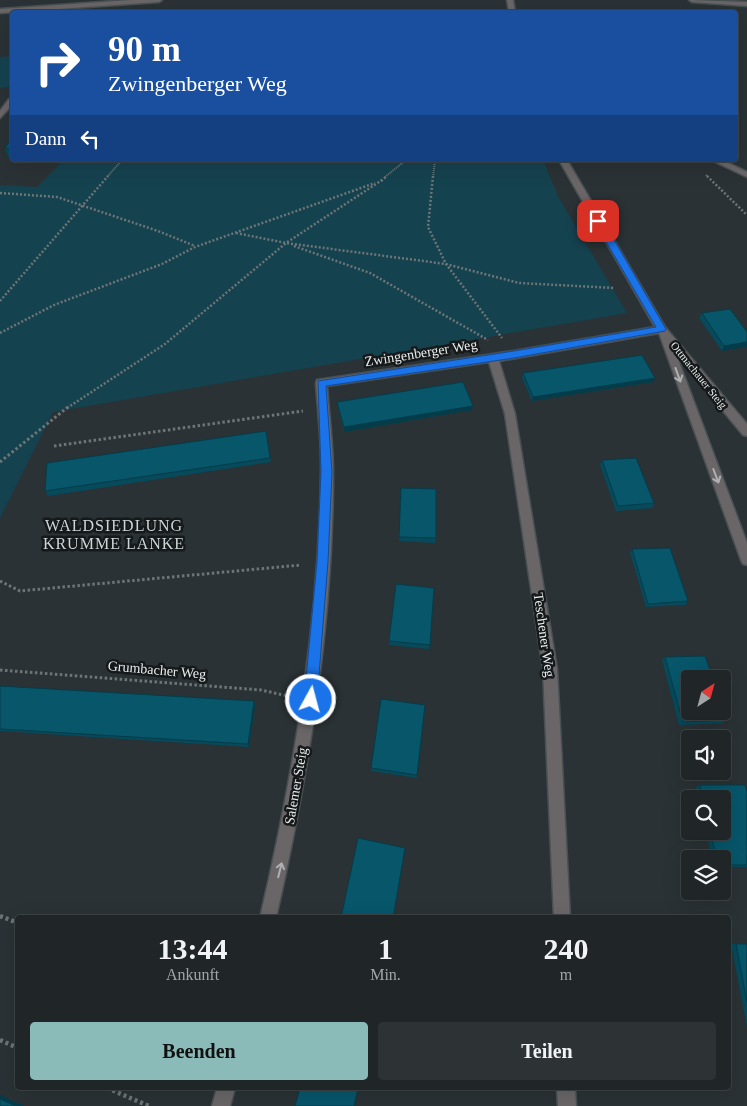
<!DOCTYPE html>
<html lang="de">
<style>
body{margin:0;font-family:Georgia,serif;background:#2d3234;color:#f1f3f6;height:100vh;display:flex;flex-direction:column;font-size:19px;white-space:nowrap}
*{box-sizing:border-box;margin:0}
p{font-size:16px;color:#a2a5a8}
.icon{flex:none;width:28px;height:28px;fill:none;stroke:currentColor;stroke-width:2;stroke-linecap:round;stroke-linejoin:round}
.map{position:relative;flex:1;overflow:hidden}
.sheet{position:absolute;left:15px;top:915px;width:716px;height:175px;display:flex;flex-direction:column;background:#202628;border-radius:5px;box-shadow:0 5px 20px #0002,0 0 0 1px #3d4345}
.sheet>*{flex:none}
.guide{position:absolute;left:10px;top:10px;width:728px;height:152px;border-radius:5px;box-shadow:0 5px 20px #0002,0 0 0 1px #3d4345;background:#1a4fa0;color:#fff;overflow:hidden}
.needle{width:32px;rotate:36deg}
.fabs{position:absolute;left:681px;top:670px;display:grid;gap:10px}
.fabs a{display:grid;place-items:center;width:50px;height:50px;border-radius:5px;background:#202628;box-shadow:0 5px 20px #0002,0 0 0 1px #3d4345;font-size:25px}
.pin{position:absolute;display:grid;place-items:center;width:42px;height:42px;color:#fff;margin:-21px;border-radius:10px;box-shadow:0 2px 8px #0006}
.me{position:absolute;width:55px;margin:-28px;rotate:7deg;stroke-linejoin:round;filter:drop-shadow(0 0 4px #0008)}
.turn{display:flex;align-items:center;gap:18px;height:105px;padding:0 15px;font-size:22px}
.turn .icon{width:65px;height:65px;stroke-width:2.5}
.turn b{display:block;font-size:35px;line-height:42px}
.then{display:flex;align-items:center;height:48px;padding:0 15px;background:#0003;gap:10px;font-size:19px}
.eta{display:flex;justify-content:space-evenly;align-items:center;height:85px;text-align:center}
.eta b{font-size:30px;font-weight:600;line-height:35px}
.primary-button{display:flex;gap:10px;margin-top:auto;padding:10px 15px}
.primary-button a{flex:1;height:58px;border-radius:5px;background:#8bbbb9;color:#111;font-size:20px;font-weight:600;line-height:58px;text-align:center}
.primary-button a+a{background:#2d3234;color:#f1f3f6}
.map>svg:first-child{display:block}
.green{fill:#15424f}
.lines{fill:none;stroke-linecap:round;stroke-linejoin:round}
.minor-casing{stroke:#485053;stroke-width:3}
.path-far3{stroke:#6e7577;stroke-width:2;stroke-dasharray:1 1;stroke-linecap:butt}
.path-far2{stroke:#6e7577;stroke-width:2.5;stroke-dasharray:2 2;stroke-linecap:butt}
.path-far1{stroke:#6e7577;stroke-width:3;stroke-dasharray:2.5 2.5;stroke-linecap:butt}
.path{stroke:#6e7577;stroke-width:4.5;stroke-dasharray:3 3;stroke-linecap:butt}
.minor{fill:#6a6668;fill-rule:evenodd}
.wall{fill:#064a5b}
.shaded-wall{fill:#053c4a}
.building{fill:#07566a;stroke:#053c4a}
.oneway{stroke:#afb0b2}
.route{fill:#1a73e8;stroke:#114b97}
.labels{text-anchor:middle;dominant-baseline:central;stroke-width:5;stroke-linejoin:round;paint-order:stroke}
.far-street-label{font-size:11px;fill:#e8edee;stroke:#16191a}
.street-label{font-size:14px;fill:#e8edee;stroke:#16191a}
.quarter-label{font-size:16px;letter-spacing:1px;fill:#ccd6d9;stroke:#16191a}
</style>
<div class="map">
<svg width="747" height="1106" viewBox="0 0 747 1106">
<rect width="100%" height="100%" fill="#2a3235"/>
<g class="green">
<path d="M12 56V87L0 88V57Z"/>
<path d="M64 160H543L559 198 627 313 53 412 0 518V185L37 187Z"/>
</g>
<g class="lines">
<g class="minor-casing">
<g id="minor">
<path d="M131 0H162L159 2 0 13V9Z"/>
<path d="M507 0H513L515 12H509Z"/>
<path d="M689 0 747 2V6L692 2Z"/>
<path d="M9 99H12V105L0 118V111Z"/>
<path d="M559 160H567L665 327 747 424V436L743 435 676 354 747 543V565L743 564 741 560 659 333 499 361 515 414 557 669 570 918H554L543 669 505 414 489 362 327 386C329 415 333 444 333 473 333 623 309 772 276 918H260C294 772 319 624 321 474 322 444 318 413 316 383L317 380 514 351 655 327Z"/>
<path d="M711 160H722L747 172V177Z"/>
<path d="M217 1088H235L230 1106H212Z"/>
<path d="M557 1088H575L576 1106H558Z"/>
</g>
</g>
<g class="path-far3">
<path d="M706 175 708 177"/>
<path d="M107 177 122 160"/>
<path d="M385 177 406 160"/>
<path d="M433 177 435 160"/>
</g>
<g class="path-far2">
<path d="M433 176 428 227 446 264 502 338"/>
<path d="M707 176 747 215"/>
<path d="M381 181 387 176"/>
<path d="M0 193 57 197 158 231 195 246"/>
<path d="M236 233 286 243 446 264 519 283 615 288"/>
<path d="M294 246 370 273 488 340"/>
<path d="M0 301 108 176"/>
<path d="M0 333 54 305 162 264 195 247 375 183"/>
<path d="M67 408 165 344 286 243 382 180"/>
</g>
<g class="path-far1">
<path d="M54 446 303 411"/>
<path d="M0 462 68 407"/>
<path d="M0 581 20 591 301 565"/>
<path d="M0 670 261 690 288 696"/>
</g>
<g class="path">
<path d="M0 916 18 923"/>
<path d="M0 1040 18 1048"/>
<path d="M107 1088 149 1106"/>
</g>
<use href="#minor" class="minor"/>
</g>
<g class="wall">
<path d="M12 138V157H8L5 148Z"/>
<path d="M702 313 747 332 722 351 699 318Z"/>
<path d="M523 373 655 378 653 382 532 401 522 378Z"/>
<path d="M337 402 472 410 344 432 338 407Z"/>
<path d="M266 431 271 462 48 496 45 491Z"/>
<path d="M602 460 654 503 652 508 616 511 600 465Z"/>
<path d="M401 492 436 538 435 543 399 541Z"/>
<path d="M632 549 688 601 685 605 646 607 630 553Z"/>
<path d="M396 584 430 645 429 649 389 645Z"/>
<path d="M665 657 726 720 722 723 679 725 662 660Z"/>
<path d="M0 686 254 701 255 705 249 747 0 731Z"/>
<path d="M425 705 417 778 371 771V768Z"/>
<path d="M700 785 747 792V867H722V859H712L706 831H722V799H699L696 787Z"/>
<path d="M731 944H747V1027Z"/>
</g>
<g class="shaded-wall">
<path d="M747 342V347L722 351 724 346Z"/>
<path d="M655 378 653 382 532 401 533 397Z"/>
<path d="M473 406 472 410 344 432V427Z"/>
<path d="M254 701 255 705 249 747 248 744Z"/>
<path d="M0 1095 25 1106H16L0 1099Z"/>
</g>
<g class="building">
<path d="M129 9V12H102L103 11Z"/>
<path d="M12 138V149L5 148Z"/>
<path d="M730 309 747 332V342L724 346 702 313Z"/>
<path d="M642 355 655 378 533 397 523 373Z"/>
<path d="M463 382 473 406 344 427 337 402Z"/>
<path d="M266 431 270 458 45 491 47 463Z"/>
<path d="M636 458 654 503 618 506 602 460Z"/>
<path d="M401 488 436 489V538L399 537Z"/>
<path d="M670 548 688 601 648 604 632 549Z"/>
<path d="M396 584 434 588 430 645 389 641Z"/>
<path d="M705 656 713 679H690V711H722V710L726 720 683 722 665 657Z"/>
<path d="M0 686 254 701 248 744 0 729Z"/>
<path d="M381 699 425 705 417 775 371 768Z"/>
<path d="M700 785H745L747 792V865H722V859H717L710 831H722V799H703Z"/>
<path d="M358 838 405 848 393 918H341Z"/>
<path d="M736 944H747V1002Z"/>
<path d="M300 1088H358L354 1106H295Z"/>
<path d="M0 1099 16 1106H0Z"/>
</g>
<defs><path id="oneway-shaft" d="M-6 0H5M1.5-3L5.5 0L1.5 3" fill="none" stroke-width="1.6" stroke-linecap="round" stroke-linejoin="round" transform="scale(1.25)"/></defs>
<g class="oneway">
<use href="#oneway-shaft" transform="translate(678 375) rotate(70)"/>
<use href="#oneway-shaft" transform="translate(716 476) rotate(69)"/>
<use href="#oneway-shaft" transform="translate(280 870) rotate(-76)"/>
</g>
<path class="route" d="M598 218 603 221 666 329 665 331 514 358 326 386 332 472 328 562 317 700 315 704 311 706 306 704 304 700 317 562 321 472 318 381 514 351 656 327 594 221Z"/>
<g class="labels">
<g class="far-street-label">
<text transform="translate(699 375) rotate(51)">Ottmachauer Steig</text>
</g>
<g class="street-label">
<text transform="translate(421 353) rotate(-9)">Zwingenberger Weg</text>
<text transform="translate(544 635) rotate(82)">Teschener Weg</text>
<text transform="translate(157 670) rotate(5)">Grumbacher Weg</text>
<text transform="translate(296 786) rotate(-80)">Salemer Steig</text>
</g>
<g class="quarter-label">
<text x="114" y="525">WALDSIEDLUNG<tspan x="114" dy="18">KRUMME LANKE</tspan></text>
</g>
</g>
</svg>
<div class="fabs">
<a><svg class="needle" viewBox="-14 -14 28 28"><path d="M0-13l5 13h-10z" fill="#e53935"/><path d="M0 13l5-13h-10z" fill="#a2a5a8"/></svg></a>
<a><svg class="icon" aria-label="sound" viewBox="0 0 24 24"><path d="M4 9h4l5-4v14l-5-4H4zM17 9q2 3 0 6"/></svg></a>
<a><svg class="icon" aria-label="search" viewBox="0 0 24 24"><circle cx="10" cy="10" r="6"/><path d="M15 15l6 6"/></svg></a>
<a><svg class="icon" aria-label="layers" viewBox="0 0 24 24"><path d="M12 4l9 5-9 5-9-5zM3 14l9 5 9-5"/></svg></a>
</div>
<div class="pin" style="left:598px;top:221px;background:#d93025"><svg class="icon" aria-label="arrive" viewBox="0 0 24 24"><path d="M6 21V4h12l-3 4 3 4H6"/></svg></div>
<svg class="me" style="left:311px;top:700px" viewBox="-20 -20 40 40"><circle r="17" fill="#1a73e8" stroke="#fff" stroke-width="3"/><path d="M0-11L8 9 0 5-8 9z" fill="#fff"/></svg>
<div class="guide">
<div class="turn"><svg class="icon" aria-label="right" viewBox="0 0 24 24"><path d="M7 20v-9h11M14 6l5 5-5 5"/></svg><div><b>90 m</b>Zwingenberger Weg</div></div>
<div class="then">Dann<svg class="icon" aria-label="left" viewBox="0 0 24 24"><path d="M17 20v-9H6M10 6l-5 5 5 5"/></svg></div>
</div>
<section class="sheet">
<div class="eta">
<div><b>13:44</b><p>Ankunft</p></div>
<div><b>1</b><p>Min.</p></div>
<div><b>240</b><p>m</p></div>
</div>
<div class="primary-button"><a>Beenden</a><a>Teilen</a></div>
</section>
</div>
